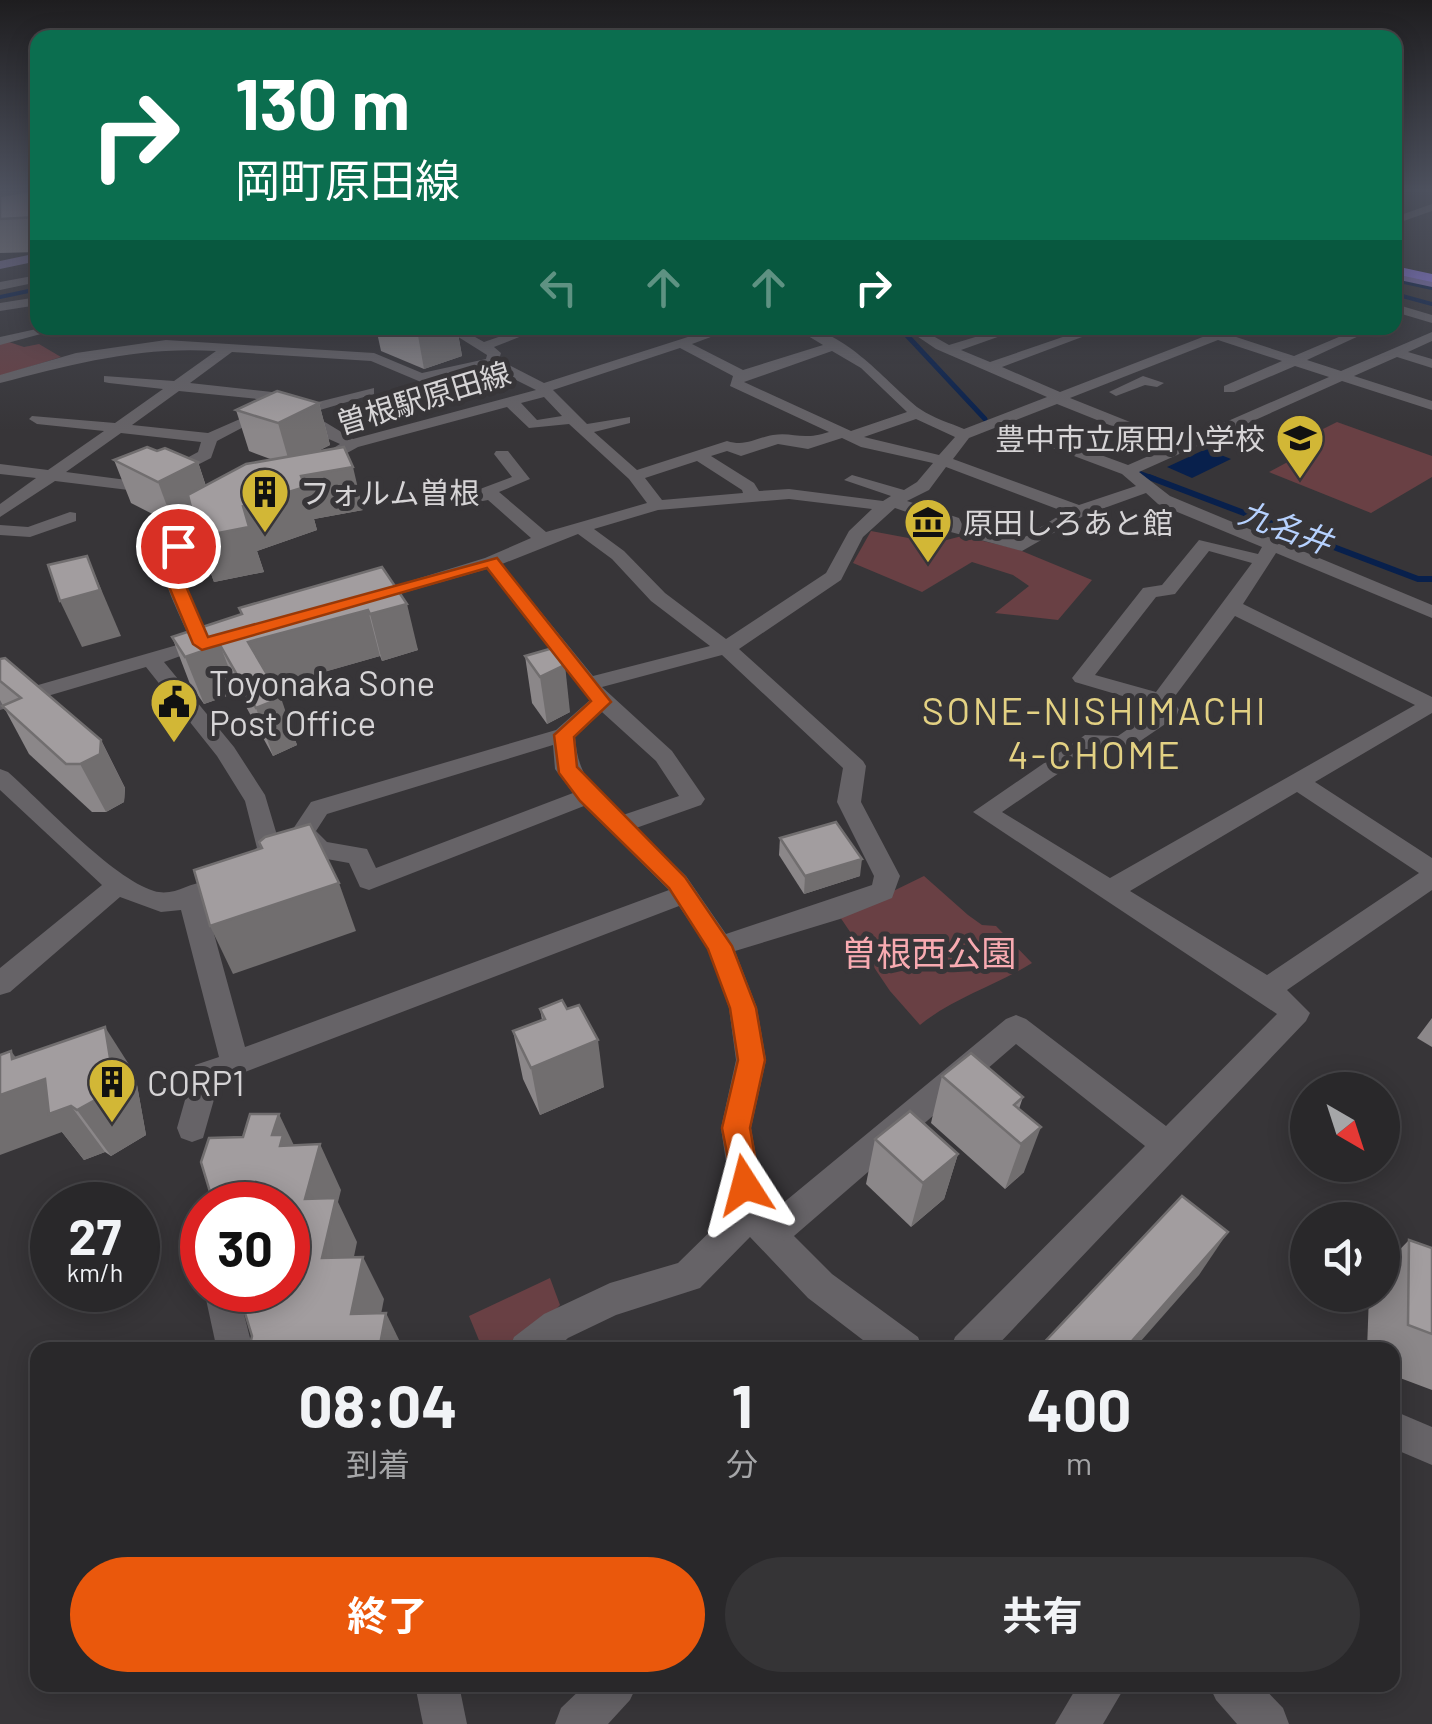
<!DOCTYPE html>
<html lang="ja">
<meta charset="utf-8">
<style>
body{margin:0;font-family:Barlow,"Noto Sans JP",sans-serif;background:#353436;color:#f1f3f6;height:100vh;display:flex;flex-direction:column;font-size:38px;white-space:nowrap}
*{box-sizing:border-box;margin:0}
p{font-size:32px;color:#a5a6a8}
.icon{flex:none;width:55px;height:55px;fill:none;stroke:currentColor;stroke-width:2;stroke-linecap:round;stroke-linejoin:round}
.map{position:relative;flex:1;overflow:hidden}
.panel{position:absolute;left:30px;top:1342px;width:1370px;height:350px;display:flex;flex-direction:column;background:#29282a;border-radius:20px;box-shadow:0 5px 25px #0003,0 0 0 2px #454447}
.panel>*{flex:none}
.hud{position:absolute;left:30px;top:30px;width:1372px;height:305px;border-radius:20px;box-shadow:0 5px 25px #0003,0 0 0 2px #454447;background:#0b6e4f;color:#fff;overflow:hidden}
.needle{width:65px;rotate:141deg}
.buttons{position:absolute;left:1290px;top:1072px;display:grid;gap:20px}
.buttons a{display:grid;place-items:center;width:110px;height:110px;border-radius:50%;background:#29282a;box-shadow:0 5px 25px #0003,0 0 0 2px #454447;font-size:50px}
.speed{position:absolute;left:30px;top:1182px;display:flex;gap:20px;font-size:50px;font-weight:700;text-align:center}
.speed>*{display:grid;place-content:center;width:130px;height:130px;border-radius:50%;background:#29282a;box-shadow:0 5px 25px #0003,0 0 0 2px #454447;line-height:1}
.speed small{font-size:25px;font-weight:400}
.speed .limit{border:15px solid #d22;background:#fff;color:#111}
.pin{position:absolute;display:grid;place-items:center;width:85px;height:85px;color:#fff;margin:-42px;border:5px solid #fff;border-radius:50%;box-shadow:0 2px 10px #0007}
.me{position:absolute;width:110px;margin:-55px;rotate:351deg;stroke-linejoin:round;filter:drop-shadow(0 0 8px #0008)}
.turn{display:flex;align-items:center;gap:35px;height:210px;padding:0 40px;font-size:45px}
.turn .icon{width:130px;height:130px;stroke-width:2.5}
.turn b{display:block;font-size:70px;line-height:85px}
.lanes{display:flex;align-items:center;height:95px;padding:0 40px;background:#0003;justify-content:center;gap:50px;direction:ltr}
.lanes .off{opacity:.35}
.eta{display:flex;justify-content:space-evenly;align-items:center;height:170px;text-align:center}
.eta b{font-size:60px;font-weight:700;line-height:70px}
.primary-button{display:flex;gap:20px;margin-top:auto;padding:20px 40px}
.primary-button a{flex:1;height:115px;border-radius:60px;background:#ea580c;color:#fff;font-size:40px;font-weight:700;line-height:115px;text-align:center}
.primary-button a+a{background:#353436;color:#f1f3f6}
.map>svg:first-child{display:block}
.green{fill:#694044}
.water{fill:#08204c}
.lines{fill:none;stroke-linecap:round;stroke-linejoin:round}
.stream-far2{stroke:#08204c;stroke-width:4}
.stream-far1{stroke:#08204c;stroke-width:5}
.stream{stroke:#08204c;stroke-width:6}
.street{fill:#666367;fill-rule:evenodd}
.secondary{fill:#756d93;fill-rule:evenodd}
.primary{fill:#8577bf;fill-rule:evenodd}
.highway{fill:#9984fa;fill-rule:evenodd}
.wall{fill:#8b8789}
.shaded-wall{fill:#716e6f}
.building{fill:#a29d9f;stroke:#716e6f;stroke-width:2.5}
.route{fill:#ea580c;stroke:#983908;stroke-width:2.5}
.labels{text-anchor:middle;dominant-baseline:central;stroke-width:10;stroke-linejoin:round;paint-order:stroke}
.far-street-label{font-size:30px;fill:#d6d4d6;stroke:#373538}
.far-poi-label{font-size:30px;fill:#d6d4d6;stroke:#373538;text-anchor:start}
.far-water-label{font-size:32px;font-style:italic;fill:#b6d1fe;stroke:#373538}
.poi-label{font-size:35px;fill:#d6d4d6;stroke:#373538;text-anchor:start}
.park-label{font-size:35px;fill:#f8aab1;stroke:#373538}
.neighbourhood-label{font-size:38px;letter-spacing:2.5px;fill:#e3d183;stroke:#373538}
</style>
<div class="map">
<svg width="1432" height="1724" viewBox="0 0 1432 1724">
<rect width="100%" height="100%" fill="#373538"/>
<g class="green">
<path d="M9 342 24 347 39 344 61 357 0 376V344Z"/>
<path d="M1337 422 1432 456V477L1371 513 1269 472 1297 457 1281 450Z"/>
<path d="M871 531 935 543 962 536 1017 549 1092 580 1058 620 995 613 1029 586 1013 575 972 562 922 592 853 563Z"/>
<path d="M924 876 968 915 982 925 996 926 1032 963C995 986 953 998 920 1025L890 991 840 917Z"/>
<path d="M550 1278 560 1305C534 1332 522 1350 483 1350L469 1316Z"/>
</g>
<path class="water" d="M1206 449 1231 459 1192 478 1167 467Z"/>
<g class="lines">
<g class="stream-far2">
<path d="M1395 280 1432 288"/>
<path d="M1395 294 1432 304"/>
<path d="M0 297 38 289"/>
</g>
<g class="stream-far1">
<path d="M900 328 985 419"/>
<path d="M1139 473 1155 479"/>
</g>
<path class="stream" d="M1149 477 1418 579H1432"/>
<g class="street">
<path d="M1432 204V211L1395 224V217Z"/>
<path d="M38 275V282L0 290V282Z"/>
<path d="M38 297V305L0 311V303Z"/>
<path d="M1395 304 1432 315V323L1395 312Z"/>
<path d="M41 328H63L0 345V337Z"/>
<path d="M444 328H459L484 342 525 328H542L494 347 501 353 499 360 544 383 716 328H735L692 344 743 370 823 345 795 328C843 325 886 383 920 409 933 418 950 423 964 429L1047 397 936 349 905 328H919L949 345 1005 328H1023L961 350 990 362 1089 328H1106L1002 367 1060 392 1226 328H1242L1230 335 1294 356 1360 328H1376L1307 360 1341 371 1432 332V341L1408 352 1432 359V368L1397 357 1354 376 1432 401V410L1342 381 1139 472 1170 496 1432 605V618L1276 553 1243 604 1432 697V713L1315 782 1432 858V890L1287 990 1310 1013 1306 1021 993 1350H950L955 1337 1145 1146 1016 1044 794 1236 832 1274 918 1337 923 1350H876L808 1298 750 1237 700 1288 616 1315 568 1338 555 1350H509L514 1337 544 1314 610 1283 678 1263 733 1209 721 1128 736 1060 729 1008 708 949 679 906 219 1082 203 1138 192 1142 181 1138 177 1128 195 1065 219 1057 181 910 161 912 120 897 10 992 0 995V968L102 885 0 790V769L8 772C43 803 112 878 154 891 177 898 193 877 214 883L218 890 205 901 245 1047 669 890 584 806 369 890 360 887 349 863 310 856 307 850 295 853 283 844 311 802 556 730 590 700 487 569 368 603 358 597 485 558 531 538 488 500 456 506 448 501 512 477 494 454 496 451H508L530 479 499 492 546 532 647 503 629 479 569 424 529 428 507 407 358 447 318 469 312 467V461L340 444 322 436 277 401 179 391 132 425 208 433 240 419 253 422 217 441 211 458 145 492 55 481 0 517V504L36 478 0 474V464L48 470 104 431 37 424 29 419 32 416 115 423 163 389 109 383 104 382V376L174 381 216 351C140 346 73 364 0 383V375L76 353 166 340 374 353 422 373 486 359 487 355ZM1218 340 1282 361 1224 386V392H1234L1295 366 1329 377 1180 442 1070 398ZM680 348 733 376 730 386 829 432C801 441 795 432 773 435 755 438 746 447 727 441L637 470 594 432 630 423V417L587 424 553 390ZM832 351 861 368 907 412 851 431 744 382ZM232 352 371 361 421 382 490 367 536 390 353 439 310 413 374 394V388L302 406 281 393 190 383ZM544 397 562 416 537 420 521 403ZM1057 404 1167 448 1128 465 1011 422ZM916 419 955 437 939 455 864 437ZM997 427 1122 474 1136 486 1079 505 953 459 969 438ZM121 433 201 442 198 452 142 482 66 472ZM842 438 861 447 933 463 917 482 904 490 852 475 844 480 891 496 883 501 789 489 759 491 754 483 711 456 727 451 741 456 778 444 808 449ZM697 461 742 490 743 493 662 500 645 478ZM946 467 1065 512 1020 540 962 524 959 518 907 501 929 490ZM1146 493 1158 504 1262 547 1258 554 1199 540 1162 585 1143 588 1072 678 1075 682 1153 705 1157 709 1118 736 1085 735 973 812 1277 1014 1166 1126 1026 1019 1016 1015 1006 1019 771 1213 765 1207 751 1128 766 1060 757 1008 735 951 840 919 892 898 900 876 861 802 866 766 863 761 739 649 841 580 863 537 895 508 944 525 947 531 1022 551 1085 515ZM789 499 872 509 849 531 826 573 726 639 665 593 624 551 594 529 658 510ZM578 534 612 559 651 601 710 646 593 676 502 564ZM1209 551 1252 563 1156 692 1095 675 1156 597 1175 594ZM1235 616 1415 705 1110 878 1002 812 1097 747 1130 748 1177 716 1180 711 1172 700ZM722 655 843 768 837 802 874 876 872 885 726 934 686 876 636 828 701 805 705 799 672 751 602 687ZM602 712 656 761 679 796 623 815C594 788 578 778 575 737ZM553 745 555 769 573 793 376 868 367 849 327 842 316 831 327 814ZM1297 792 1419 873 1267 975 1130 891Z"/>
<path d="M1143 376 1164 383 1157 387 1145 385 1116 396 1109 392Z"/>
<path d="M70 512 76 513V521L30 537 0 535V525L28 527Z"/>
<path d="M220 512 235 516 188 544C173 576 195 623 219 642L164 662 234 747 265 795 282 852 279 858 257 868 245 859 257 848 245 801 217 756 146 667 0 710V696L191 641C160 571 141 551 220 512Z"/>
<path d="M204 1290H238L253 1350H217Z"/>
<path d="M1392 1410 1432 1427V1465L1392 1448Z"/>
<path d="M415 1685H459L467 1724H423Z"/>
<path d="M585 1685H637L630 1700 608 1724H555L561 1708Z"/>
<path d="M1078 1685H1126L1103 1724H1055Z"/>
<path d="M1209 1685H1261L1283 1708 1289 1724H1237L1216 1700Z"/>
</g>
<path class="secondary" d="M38 253V261L0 269V261Z"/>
<path class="primary" d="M1395 271 1432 279V287L1395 279Z"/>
<path class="highway" d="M1395 266 1432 274V282L1395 274Z"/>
</g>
<g class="wall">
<path d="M0 190H22L23 192H27L25 190H38V252L0 253Z"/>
<path d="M376 328H457L462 356 424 369 381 351Z"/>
<path d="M319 403 330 445 316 452 363 510 314 519 317 530 257 551 264 572 214 582 198 537 193 516 174 525 131 503 114 460 157 451 198 462 206 486 273 460 249 451 236 410Z"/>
<path d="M382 567 418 650 382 661 380 656 274 686 297 745 273 756 238 692 204 704 190 684 172 637Z"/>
<path d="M525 656 570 712 547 724 532 703Z"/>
<path d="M0 659 101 740 125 788 124 802 106 812H92L29 754 0 700Z"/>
<path d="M780 838 860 876 804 894 779 855Z"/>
<path d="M540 1009 604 1087 540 1115 523 1079 513 1031 542 1020Z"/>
<path d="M1432 1018V1047L1417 1038Z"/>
<path d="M16 1058 135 1074 146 1135 111 1156 105 1152 84 1160 62 1132Z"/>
<path d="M942 1076 1023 1097 1019 1109 1024 1172 1005 1189 931 1123Z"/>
<path d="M875 1139 958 1154 944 1199 911 1227 866 1184Z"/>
<path d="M1409 1240 1432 1248V1390L1392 1375V1350H1367L1369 1295H1382V1268Z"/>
</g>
<g class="shaded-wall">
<path d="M0 190H22L31 212 0 218Z"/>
<path d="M38 217V242L28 219Z"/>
<path d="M426 328H457L462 356 424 369 417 330Z"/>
<path d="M319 403 330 445 290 465 278 423Z"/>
<path d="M198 462 212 506 174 525 158 482Z"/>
<path d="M353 467 363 510 314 519 317 530 257 551 264 572 214 582 198 537 243 506 301 476Z"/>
<path d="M87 556 121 636 82 647 60 601Z"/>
<path d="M407 604 418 650 382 661 370 614Z"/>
<path d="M368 610 380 656 265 689 248 642Z"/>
<path d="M220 645 238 692 204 704 185 657Z"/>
<path d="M565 665 570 712 547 724 540 677Z"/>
<path d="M281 698 297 745 273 756 256 708Z"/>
<path d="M101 740 125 788 124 802 106 812 80 764Z"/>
<path d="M862 859 860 876 804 894 805 876Z"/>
<path d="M339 883 356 931 233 974 210 926Z"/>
<path d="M105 1027 135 1074 146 1135 111 1156 77 1110Z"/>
<path d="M598 1040 604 1087 540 1115 531 1068Z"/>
<path d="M11 1051 35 1083 45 1079 71 1106 105 1152 84 1160 62 1132 0 1155V1095L12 1059Z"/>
<path d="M279 1114 301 1160 300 1166 272 1135Z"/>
<path d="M1041 1127 1024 1172 1005 1189 1021 1144Z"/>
<path d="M320 1144 341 1190 338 1202 357 1242 345 1300 322 1258 305 1199Z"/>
<path d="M958 1154 944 1199 911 1227 923 1183Z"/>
<path d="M1228 1232 1199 1275 1133 1350H1124Z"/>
<path d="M363 1257 384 1299 374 1350 351 1314Z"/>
<path d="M386 1313 404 1350H379Z"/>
</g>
<g class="building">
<path d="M29 190H38V217L0 219V196L29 191Z"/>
<path d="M277 391 319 403 278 423 236 410Z"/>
<path d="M147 447 157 451 165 448 198 462 158 482 114 460Z"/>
<path d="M344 447 353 467 301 476 305 487 243 506 249 527 198 537 188 495 246 464Z"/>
<path d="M87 556 100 590 60 601 48 565Z"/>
<path d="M382 567 407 604 370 614 368 610 248 642 281 698 256 708 220 645 185 657 172 637 242 614 239 608Z"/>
<path d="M553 648 565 665 540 677 525 656Z"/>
<path d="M5 658 101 740 100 754 80 764H66L2 706 21 698 0 681V659Z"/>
<path d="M836 822 862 859 805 876 780 838Z"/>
<path d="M310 824 339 883 210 926 194 870 262 848 259 842 265 837Z"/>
<path d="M562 1000 567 1009 579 1005 598 1040 531 1068 513 1031 545 1019 540 1009Z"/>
<path d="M105 1027 115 1089 77 1110 71 1106 49 1114 45 1079 0 1095V1055L11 1051 12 1059Z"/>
<path d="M971 1053 1023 1097 1014 1105 1041 1127 1021 1144 942 1076Z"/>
<path d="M910 1111 958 1154 923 1183 875 1139Z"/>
<path d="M250 1114H279L272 1135H283L280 1146 320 1144 305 1199 336 1198 322 1258 363 1257 351 1314 386 1313 379 1350H249L252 1336 238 1290H288V1205H214L201 1162 209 1138 243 1137Z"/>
<path d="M1182 1196 1228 1232 1124 1350H1037Z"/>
<path d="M1409 1240 1432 1248V1334L1408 1325Z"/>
</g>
<linearGradient id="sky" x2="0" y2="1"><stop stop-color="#1e1d1f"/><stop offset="0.44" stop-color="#4d515e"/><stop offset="1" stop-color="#4d515e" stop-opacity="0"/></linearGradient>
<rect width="1432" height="431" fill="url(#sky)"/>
<path class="route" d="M178 541 186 546 182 577 208 637 497 558 611 702 574 737 577 767 685 877 732 946 756 1008 765 1060 750 1128 760 1185 756 1194 745 1198 735 1194 722 1128 738 1060 730 1008 708 949 669 888 580 801 559 773 554 735 591 701 487 568 202 650 193 644 165 577 170 546Z"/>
<defs>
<g id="school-pin" transform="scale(2.5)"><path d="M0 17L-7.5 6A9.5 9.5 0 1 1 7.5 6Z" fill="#d2b736" stroke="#373538"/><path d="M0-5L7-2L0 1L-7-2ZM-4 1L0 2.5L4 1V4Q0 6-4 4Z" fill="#111"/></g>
<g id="building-pin" transform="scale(2.5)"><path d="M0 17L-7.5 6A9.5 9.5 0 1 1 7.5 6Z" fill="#d2b736" stroke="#373538"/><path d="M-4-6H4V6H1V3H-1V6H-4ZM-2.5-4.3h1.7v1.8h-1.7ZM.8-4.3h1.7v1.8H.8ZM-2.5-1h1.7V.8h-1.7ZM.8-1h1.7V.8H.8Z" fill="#111"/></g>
<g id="museum-pin" transform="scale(2.5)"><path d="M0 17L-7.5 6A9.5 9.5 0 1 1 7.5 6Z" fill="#d2b736" stroke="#373538"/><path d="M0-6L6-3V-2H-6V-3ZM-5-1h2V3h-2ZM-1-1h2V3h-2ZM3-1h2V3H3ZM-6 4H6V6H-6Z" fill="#111"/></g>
<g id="civic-pin" transform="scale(2.5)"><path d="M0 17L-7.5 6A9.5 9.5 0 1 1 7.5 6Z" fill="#d2b736" stroke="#373538"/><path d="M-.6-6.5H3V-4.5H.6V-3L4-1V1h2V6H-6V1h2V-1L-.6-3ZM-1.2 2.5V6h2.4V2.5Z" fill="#111"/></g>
</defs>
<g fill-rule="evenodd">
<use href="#school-pin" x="1300" y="438"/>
<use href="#building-pin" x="265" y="492"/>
<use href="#museum-pin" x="928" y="522"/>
<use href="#civic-pin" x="174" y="702"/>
<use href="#building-pin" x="112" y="1082"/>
</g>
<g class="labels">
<g class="far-street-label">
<text transform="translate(423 397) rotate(-17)">曽根駅原田線</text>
</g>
<g class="far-poi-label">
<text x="1265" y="438" text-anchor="end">豊中市立原田小学校</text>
<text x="300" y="492">フォルム曽根</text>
<text x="963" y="522">原田しろあと館</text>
</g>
<g class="far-water-label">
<text transform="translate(1286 526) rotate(20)">九名井</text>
</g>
<g class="poi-label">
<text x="209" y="682">Toyonaka Sone<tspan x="209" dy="40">Post Office</tspan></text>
<text x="147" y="1082">CORP1</text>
</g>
<g class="park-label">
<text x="929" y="952">曽根西公園</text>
</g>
<g class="neighbourhood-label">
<text x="1095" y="710">SONE-NISHIMACHI<tspan x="1095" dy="44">4-CHOME</tspan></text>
</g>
</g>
</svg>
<div class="buttons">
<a><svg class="needle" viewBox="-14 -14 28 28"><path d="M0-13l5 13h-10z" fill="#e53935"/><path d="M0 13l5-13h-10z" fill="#a5a6a8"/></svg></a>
<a><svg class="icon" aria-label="sound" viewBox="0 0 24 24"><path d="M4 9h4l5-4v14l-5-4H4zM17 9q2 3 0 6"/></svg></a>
</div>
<div class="speed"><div>27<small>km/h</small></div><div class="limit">30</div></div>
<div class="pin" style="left:178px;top:546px;background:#d93025"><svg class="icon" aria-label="arrive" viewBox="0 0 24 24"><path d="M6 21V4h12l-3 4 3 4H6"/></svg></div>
<svg class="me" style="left:745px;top:1185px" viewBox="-20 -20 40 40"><path d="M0-17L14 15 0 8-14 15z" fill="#ea580c" stroke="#fff" stroke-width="4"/></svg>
<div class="hud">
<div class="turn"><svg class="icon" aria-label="right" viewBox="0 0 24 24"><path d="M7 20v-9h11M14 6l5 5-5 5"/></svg><div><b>130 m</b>岡町原田線</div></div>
<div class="lanes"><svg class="icon off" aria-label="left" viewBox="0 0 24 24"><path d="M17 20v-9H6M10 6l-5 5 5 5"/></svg><svg class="icon off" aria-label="ahead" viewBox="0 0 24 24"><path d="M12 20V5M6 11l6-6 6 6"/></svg><svg class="icon off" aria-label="ahead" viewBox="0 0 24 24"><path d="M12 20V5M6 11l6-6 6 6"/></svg><svg class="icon" aria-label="right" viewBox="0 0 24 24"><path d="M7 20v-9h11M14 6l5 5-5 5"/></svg></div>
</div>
<section class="panel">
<div class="eta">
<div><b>08:04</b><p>到着</p></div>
<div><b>1</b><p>分</p></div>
<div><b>400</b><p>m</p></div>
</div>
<div class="primary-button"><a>終了</a><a>共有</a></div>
</section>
</div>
